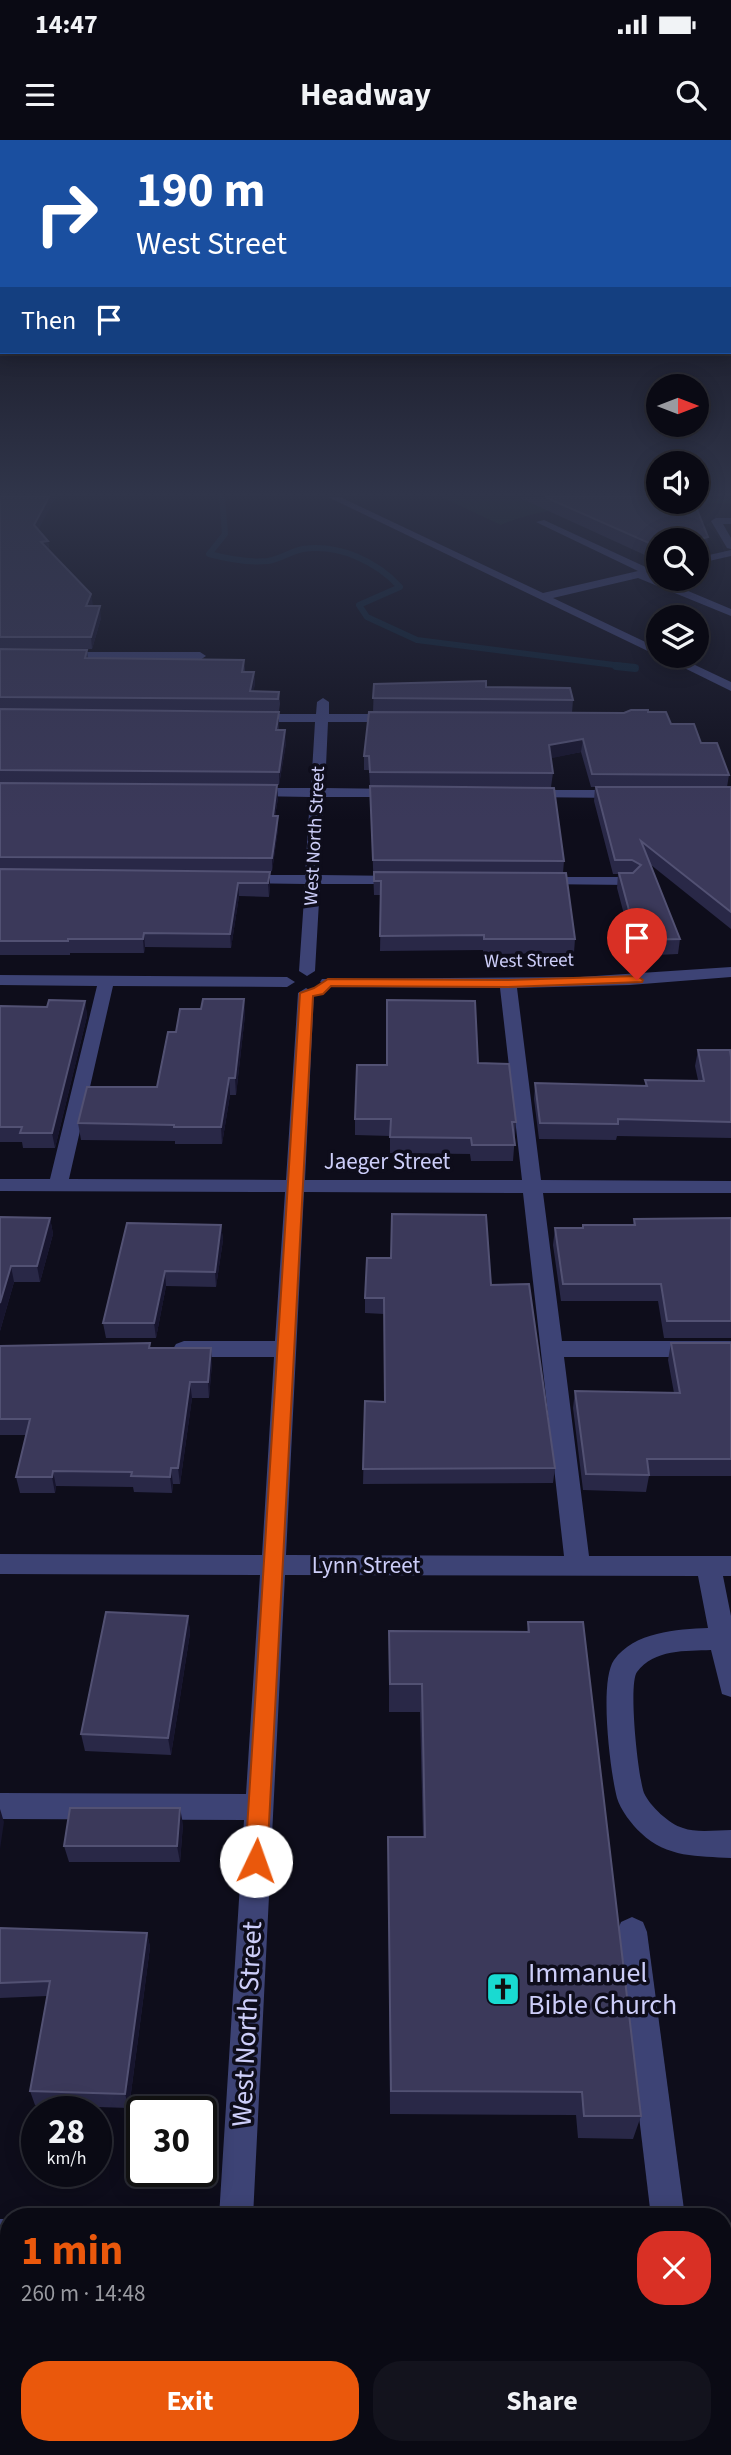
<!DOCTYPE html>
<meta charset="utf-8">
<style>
body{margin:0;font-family:"Source Sans 3",sans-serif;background:#13131d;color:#f1f3f6;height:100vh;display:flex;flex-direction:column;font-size:26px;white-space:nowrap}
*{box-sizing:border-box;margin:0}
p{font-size:23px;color:#999aa0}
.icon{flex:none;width:38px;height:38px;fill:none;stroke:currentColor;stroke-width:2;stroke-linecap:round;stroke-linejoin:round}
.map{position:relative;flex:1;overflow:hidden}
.drawer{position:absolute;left:0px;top:2068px;width:732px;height:247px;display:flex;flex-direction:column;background:#0a0a14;border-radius:28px 28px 0 0;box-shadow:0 4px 18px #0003,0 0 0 2px #2a2b34}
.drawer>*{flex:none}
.top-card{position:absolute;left:0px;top:0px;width:732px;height:214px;box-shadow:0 4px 18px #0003,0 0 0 2px #2a2b34;background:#1a4fa0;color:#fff;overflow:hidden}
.needle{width:46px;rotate:90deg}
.controls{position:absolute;left:646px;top:234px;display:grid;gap:14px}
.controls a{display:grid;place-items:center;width:63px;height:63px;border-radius:50%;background:#0a0a14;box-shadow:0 4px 18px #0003,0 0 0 2px #2a2b34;font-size:35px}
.speed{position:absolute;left:21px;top:1956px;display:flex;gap:14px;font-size:35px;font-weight:700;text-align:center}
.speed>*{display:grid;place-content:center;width:91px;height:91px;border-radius:50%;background:#0a0a14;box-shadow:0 4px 18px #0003,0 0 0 2px #2a2b34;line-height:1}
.speed small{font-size:18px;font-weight:400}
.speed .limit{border:4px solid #111;border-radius:10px;background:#fff;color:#111}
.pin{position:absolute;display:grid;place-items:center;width:60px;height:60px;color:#fff;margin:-72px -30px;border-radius:50% 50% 50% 0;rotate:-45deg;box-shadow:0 0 7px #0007}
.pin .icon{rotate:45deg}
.me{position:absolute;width:77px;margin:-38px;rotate:3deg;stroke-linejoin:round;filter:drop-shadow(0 0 5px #0008)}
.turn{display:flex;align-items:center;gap:24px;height:147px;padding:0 21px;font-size:32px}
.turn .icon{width:91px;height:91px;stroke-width:2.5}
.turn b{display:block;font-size:49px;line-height:60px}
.then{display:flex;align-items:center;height:66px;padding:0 21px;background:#0003;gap:14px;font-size:26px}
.round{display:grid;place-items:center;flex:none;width:74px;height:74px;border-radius:28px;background:#13131d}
.overview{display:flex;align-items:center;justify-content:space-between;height:119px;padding:0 21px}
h1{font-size:42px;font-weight:700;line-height:52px;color:#ea580c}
.cta{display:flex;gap:14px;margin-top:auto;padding:14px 21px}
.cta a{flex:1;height:80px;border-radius:28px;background:#ea580c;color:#fff;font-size:28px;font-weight:700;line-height:80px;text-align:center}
.cta a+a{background:#13131d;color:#f1f3f6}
.status{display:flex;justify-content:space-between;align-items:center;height:49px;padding:0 35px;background:#0a0a14;direction:ltr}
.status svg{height:19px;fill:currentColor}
header{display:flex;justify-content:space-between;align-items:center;height:91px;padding:0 21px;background:#0a0a14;font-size:32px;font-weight:700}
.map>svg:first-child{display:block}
.green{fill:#112421}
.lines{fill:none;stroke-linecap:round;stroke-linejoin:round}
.stream-far1{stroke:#0d2134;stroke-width:6}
.stream{stroke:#0d2134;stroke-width:8}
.minor{fill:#3d4375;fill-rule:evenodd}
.wall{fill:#292847}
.shaded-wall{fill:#17152e}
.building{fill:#3b395a;stroke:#525173;stroke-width:2}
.route{fill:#ea580c;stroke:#983908;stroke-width:2}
.labels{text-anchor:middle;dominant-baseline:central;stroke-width:7;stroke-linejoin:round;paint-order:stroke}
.far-street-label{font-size:19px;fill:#cdcef9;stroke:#0e0d1b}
.street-label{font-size:23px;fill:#cdcef9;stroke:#0e0d1b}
.near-poi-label{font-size:28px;fill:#cdcef9;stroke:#0e0d1b;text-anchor:start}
.near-street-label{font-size:28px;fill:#cdcef9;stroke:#0e0d1b}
</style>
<div class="status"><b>14:47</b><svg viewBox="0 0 49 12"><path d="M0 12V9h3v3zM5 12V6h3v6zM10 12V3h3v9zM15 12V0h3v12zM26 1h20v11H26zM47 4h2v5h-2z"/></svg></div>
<header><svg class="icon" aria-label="menu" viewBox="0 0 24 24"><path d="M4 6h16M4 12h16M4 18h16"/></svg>Headway<svg class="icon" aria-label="search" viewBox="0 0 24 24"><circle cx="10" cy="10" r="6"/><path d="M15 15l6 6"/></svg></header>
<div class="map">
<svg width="731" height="2315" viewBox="0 0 731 2315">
<rect width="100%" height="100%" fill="#0e0d1b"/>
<path class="green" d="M441 357 658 358V362H696L697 358H731V364C667 361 559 359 501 385Z"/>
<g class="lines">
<path class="stream-far1" d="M222 357 225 394 209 414C228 419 248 423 268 421 281 419 291 411 303 409 339 404 376 421 400 447L359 465 367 477 417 500 630 527"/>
<path class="stream" d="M616 526 635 528"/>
<g class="minor">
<path d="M328 357H340L543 453 638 431 536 382 544 380 650 429 658 427V433L650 435 731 469V476L638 438 553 458 658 508V516L654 514Z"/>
<path d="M716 378H731V384H723L731 398V409L727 408 711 381Z"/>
<path d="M731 410V416L696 424V418Z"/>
<path d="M62 512H200L206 516 200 520 58 518V514Z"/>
<path d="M660 516H676L731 542V551Z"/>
<path d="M323 558 329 562V574H397L403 578 397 582H328L325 648 397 649 404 653 397 657H324L320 735 400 736 407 740 400 744H320L315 831 307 836 299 831 305 744 243 743 236 739 243 735H305L310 657 251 656 244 652 251 648H311L315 582H251L245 578 251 574H316L317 562Z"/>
<path d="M527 650H621L628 654 621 658 522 657V651Z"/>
<path d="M541 737H630L637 741 630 745 536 744 534 741Z"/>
<path d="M731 827V837L630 845 517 848 541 1040 731 1041V1053H543L562 1201H731V1217H564L589 1416H731V1436H723L731 1476V1557L722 1554 711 1510C686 1511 654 1509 637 1532 628 1544 638 1637 644 1653 650 1666 669 1684 683 1688 696 1693 717 1690 731 1690V1718C698 1716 667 1718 641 1693 632 1685 620 1669 617 1658 610 1631 599 1541 614 1520 634 1492 677 1489 708 1488L698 1436 285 1435 253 2077H219L244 1680 0 1679V1653L246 1654 260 1435 0 1434V1414L262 1415 274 1217H184L176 1214 173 1209 176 1204 184 1201H275L285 1052 0 1051V1039H50L97 846 0 845V835L287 837 295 842 287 847 113 846 69 1039 286 1040 298 853 306 848 314 853 305 1040H522L500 848 328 847 320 842 322 839 580 837ZM304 1052 523 1053 564 1416 286 1415Z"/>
<path d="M632 1777 643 1782 647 1792 685 2077H651L617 1792 621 1782Z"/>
<rect x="0" y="2079" width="9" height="34"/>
<rect x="723" y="2083" width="8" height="34"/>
<path d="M204 2306H242L241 2315H203Z"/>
<path d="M661 2306H699L700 2315H662Z"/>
</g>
</g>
<g class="wall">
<path d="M0 357 38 390 48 401 49 410 91 454 92 466 101 478 92 509 0 508Z"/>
<path d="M520 357H658L706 411 696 413V401H658V421L520 358Z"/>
<path d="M0 509 87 510 88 518 244 520 245 532H254L255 544 253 551 279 552 280 564 279 571 0 569Z"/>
<path d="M374 544 486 547 573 560 572 573 373 572Z"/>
<path d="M0 569 279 584V590L286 603 279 645H206L278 658 275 676 278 689 272 731H196L270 732V745L269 757 239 756 231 808 145 807 144 813H70V815H0Z"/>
<path d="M648 572 671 584 701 603 729 635 727 647H731V789L651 725 680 799 678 814 635 816 617 748 618 734H613L594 661 595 647H591L581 612 550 618 553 633 551 647 370 646 369 630H364V616L624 573Z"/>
<path d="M370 646 564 721 563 733 575 799 574 813 483 814V810L380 811 381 755H374Z"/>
<path d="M244 859 245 875 236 955H230L222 1004H175V1001L81 1000 78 983 157 947 176 892 201 869Z"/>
<path d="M85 861 87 876 55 1008H23L22 1002H0V866L47 867Z"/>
<path d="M698 910 731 917V998L617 996 616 1000 539 999 534 959 535 943 645 946V940H698L695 926Z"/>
<path d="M478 923 516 982 513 1021H471L470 1014 390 1013V996L355 995V979L387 925Z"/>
<path d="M0 1077 50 1078 53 1094 40 1142H14L0 1191Z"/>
<path d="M731 1078V1198H664L658 1161H561L553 1105 555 1088H582L583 1085H633L634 1079Z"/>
<path d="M221 1085 223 1100 216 1147 166 1146 156 1198H106L103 1183Z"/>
<path d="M391 1118 491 1145 555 1328 553 1343 363 1344 365 1261 385 1262 384 1174 365 1173V1158Z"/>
<path d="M150 1203V1208L212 1223 209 1258H192L180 1344H173L172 1353 134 1352 133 1347 56 1346 55 1353H20L16 1337 26 1295H0V1206Z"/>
<path d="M671 1203H731V1336H649L646 1352 583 1350 573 1268 575 1251 674 1253 668 1220Z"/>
<path d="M188 1476 190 1493 171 1615 85 1611 81 1594Z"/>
<path d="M528 1482 641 1976 633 1999 578 1998 576 1975 390 1974 388 1697H423L420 1572H389V1491L527 1492Z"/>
<path d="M183 1684 180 1722H69L64 1706Z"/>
<path d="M0 1788 147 1793 150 1807 129 1968 35 1965 30 1951 47 1856 0 1858Z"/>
</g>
<g class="shaded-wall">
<path d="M49 357H56L35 396 34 385Z"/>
<path d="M708 397 706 411 696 413V401H692Z"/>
<path d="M48 401 49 412 41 402Z"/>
<path d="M91 454 93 465 87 478 86 466Z"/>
<path d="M100 466 101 478 92 509 91 497Z"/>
<path d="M254 532 255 544 252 559 250 551Z"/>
<path d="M279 572V584L277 603 276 590Z"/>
<path d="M285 590 286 603 279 645V632Z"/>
<path d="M583 599 581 612 548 619 549 605Z"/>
<path d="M277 645 278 658 273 689V676Z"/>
<path d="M278 676V689L272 731V718Z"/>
<path d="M270 732V745L269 757 268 743Z"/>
<path d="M238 743 239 756 231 808 230 794Z"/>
<path d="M144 793 145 807 144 813 143 799Z"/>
<path d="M244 859 245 875 236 955 235 938Z"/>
<path d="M85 861 87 876 55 1008 52 993Z"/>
<path d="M229 938 230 955 222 1004 221 987Z"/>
<path d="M50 1078 53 1094 40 1142 37 1126Z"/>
<path d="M221 1085 223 1100 216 1147 215 1132Z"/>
<path d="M11 1126 14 1142 0 1191V1163Z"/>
<path d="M165 1131 166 1146 156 1198 154 1183Z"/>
<path d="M211 1208 212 1223 209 1258 208 1242Z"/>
<path d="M190 1242 192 1258 180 1344 178 1328Z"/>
<path d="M171 1328 173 1344 172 1353 170 1337Z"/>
<path d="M53 1331 56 1346 55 1353 52 1337Z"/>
<path d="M188 1476 190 1493 171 1615 168 1598Z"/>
<path d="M180 1668 183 1684 180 1722 177 1706Z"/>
<path d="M0 1669 4 1682 0 1709Z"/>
<path d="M147 1793 150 1807 129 1968 125 1954Z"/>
<path d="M92 2306H99V2315H91Z"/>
</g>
<g class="building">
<path d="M0 357H49L34 385 48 401 41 402 91 454 86 466H100L91 497H0Z"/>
<path d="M545 357H658V362H694L708 397 692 401H658V407Z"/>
<path d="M0 509 87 510 85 518 244 520 242 532H254L250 551 279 552 278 559 0 557Z"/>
<path d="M486 541V547L570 548 573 560 373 558 374 544Z"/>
<path d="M0 569 279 572 276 590H285L279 632 0 630Z"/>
<path d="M631 570H648V572H666L671 584H694L701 603H717L729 635 592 634 583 599 549 605 553 633 370 632 369 616H364L369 572 624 573Z"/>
<path d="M0 643 277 645 273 676H278L272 718 0 717Z"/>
<path d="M370 646 554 648 564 721 373 720Z"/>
<path d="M596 647H731V772L641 701 680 799 637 800 619 733H633L641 725 632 720H615Z"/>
<path d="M0 729 270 732 268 743H238L230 794 144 793 143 799H68V801H0Z"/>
<path d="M374 732 566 733 575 799H484V795L380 796 381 741H374Z"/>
<path d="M203 859H244L235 938H229L221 987H174V985L78 983 87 947H157L168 892H176L180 869H201Z"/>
<path d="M49 860 85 861 52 993H20L22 987H0V866L47 867Z"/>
<path d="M387 860 475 861 478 923 509 924 516 982H512L515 1005H472L471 998 390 997 391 979H355L357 925H387Z"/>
<path d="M698 910H730L731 917V982L618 979V984L540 983 535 943 647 946 645 940 704 941Z"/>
<path d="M392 1074 486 1075 491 1145 529 1144 555 1328 363 1329 365 1261 385 1262 384 1158H365L367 1118H391Z"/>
<path d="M0 1077 50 1078 37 1126H11L0 1163Z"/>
<path d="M731 1078V1181H667L661 1144H563L555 1088H583V1085H635L634 1079Z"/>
<path d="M127 1083 221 1085 215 1132 165 1131 154 1183H103Z"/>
<path d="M150 1203 149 1208H211L208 1242H190L178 1328H171L170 1337 131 1336 132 1332 53 1331 52 1337H16L30 1279H0V1206Z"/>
<path d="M671 1203H731V1319H647L649 1335 586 1334 575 1251 680 1253Z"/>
<path d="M106 1472 188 1476 168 1598 81 1594Z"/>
<path d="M528 1482H583L641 1976H584L582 1952 391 1951 388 1697H425L422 1544H390L389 1491 529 1492Z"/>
<path d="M70 1668H180L177 1706H64Z"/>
<path d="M0 1788 147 1793 125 1954 30 1951 50 1841 0 1843Z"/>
<path d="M0 2265H9V2306H92L91 2315H0Z"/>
<path d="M380 2306H564L565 2315H380Z"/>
</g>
<linearGradient id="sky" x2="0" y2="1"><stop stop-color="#08070f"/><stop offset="0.52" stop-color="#30354a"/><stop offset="1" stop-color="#30354a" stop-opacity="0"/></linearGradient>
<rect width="731" height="681" fill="url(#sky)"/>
<path class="route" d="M637 836 643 840 642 842 508 847 331 846 323 854 313 856 267 1721 264 1729 256 1732 248 1729 245 1721 300 853 314 848 328 839 508 840Z"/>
<defs>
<g id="church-square" transform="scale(1.75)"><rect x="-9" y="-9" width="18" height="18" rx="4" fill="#19dad1" stroke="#0e0d1b"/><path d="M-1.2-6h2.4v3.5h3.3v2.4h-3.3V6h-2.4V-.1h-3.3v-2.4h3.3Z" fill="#111"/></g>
</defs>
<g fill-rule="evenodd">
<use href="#church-square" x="503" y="1849"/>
</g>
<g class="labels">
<g class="far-street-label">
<text transform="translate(315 696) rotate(-87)">West North Street</text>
<text transform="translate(529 821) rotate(-1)">West Street</text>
</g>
<g class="street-label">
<text x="387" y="1021">Jaeger Street</text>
<text x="366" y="1425">Lynn Street</text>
</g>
<g class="near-poi-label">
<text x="528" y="1833">Immanuel<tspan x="528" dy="32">Bible Church</tspan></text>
</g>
<g class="near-street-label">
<text transform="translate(247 1884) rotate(-87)">West North Street</text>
</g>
</g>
</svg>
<div class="controls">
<a><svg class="needle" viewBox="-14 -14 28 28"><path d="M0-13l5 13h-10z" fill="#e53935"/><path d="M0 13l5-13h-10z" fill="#999aa0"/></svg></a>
<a><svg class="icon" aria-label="sound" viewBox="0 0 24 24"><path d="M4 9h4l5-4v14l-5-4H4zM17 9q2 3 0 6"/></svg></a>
<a><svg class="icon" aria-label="search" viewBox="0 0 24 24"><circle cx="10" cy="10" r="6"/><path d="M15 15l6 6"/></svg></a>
<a><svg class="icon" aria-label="layers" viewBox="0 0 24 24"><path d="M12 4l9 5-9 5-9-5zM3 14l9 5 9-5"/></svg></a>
</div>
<div class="speed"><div>28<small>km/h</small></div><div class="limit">30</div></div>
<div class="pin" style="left:637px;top:840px;background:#d93025"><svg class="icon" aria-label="arrive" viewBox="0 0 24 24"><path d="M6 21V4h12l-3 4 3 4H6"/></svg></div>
<svg class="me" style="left:256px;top:1721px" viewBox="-20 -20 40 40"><circle r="19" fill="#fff"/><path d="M0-13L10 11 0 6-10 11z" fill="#ea580c"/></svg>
<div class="top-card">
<div class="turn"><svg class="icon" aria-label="right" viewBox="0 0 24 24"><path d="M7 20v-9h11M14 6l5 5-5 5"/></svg><div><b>190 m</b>West Street</div></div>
<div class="then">Then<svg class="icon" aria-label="arrive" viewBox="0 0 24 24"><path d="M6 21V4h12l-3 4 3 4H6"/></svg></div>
</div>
<section class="drawer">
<div class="overview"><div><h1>1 min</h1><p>260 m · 14:48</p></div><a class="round" style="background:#d93025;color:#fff"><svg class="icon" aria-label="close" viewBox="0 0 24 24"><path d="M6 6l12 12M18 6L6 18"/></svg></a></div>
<div class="cta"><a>Exit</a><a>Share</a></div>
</section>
</div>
